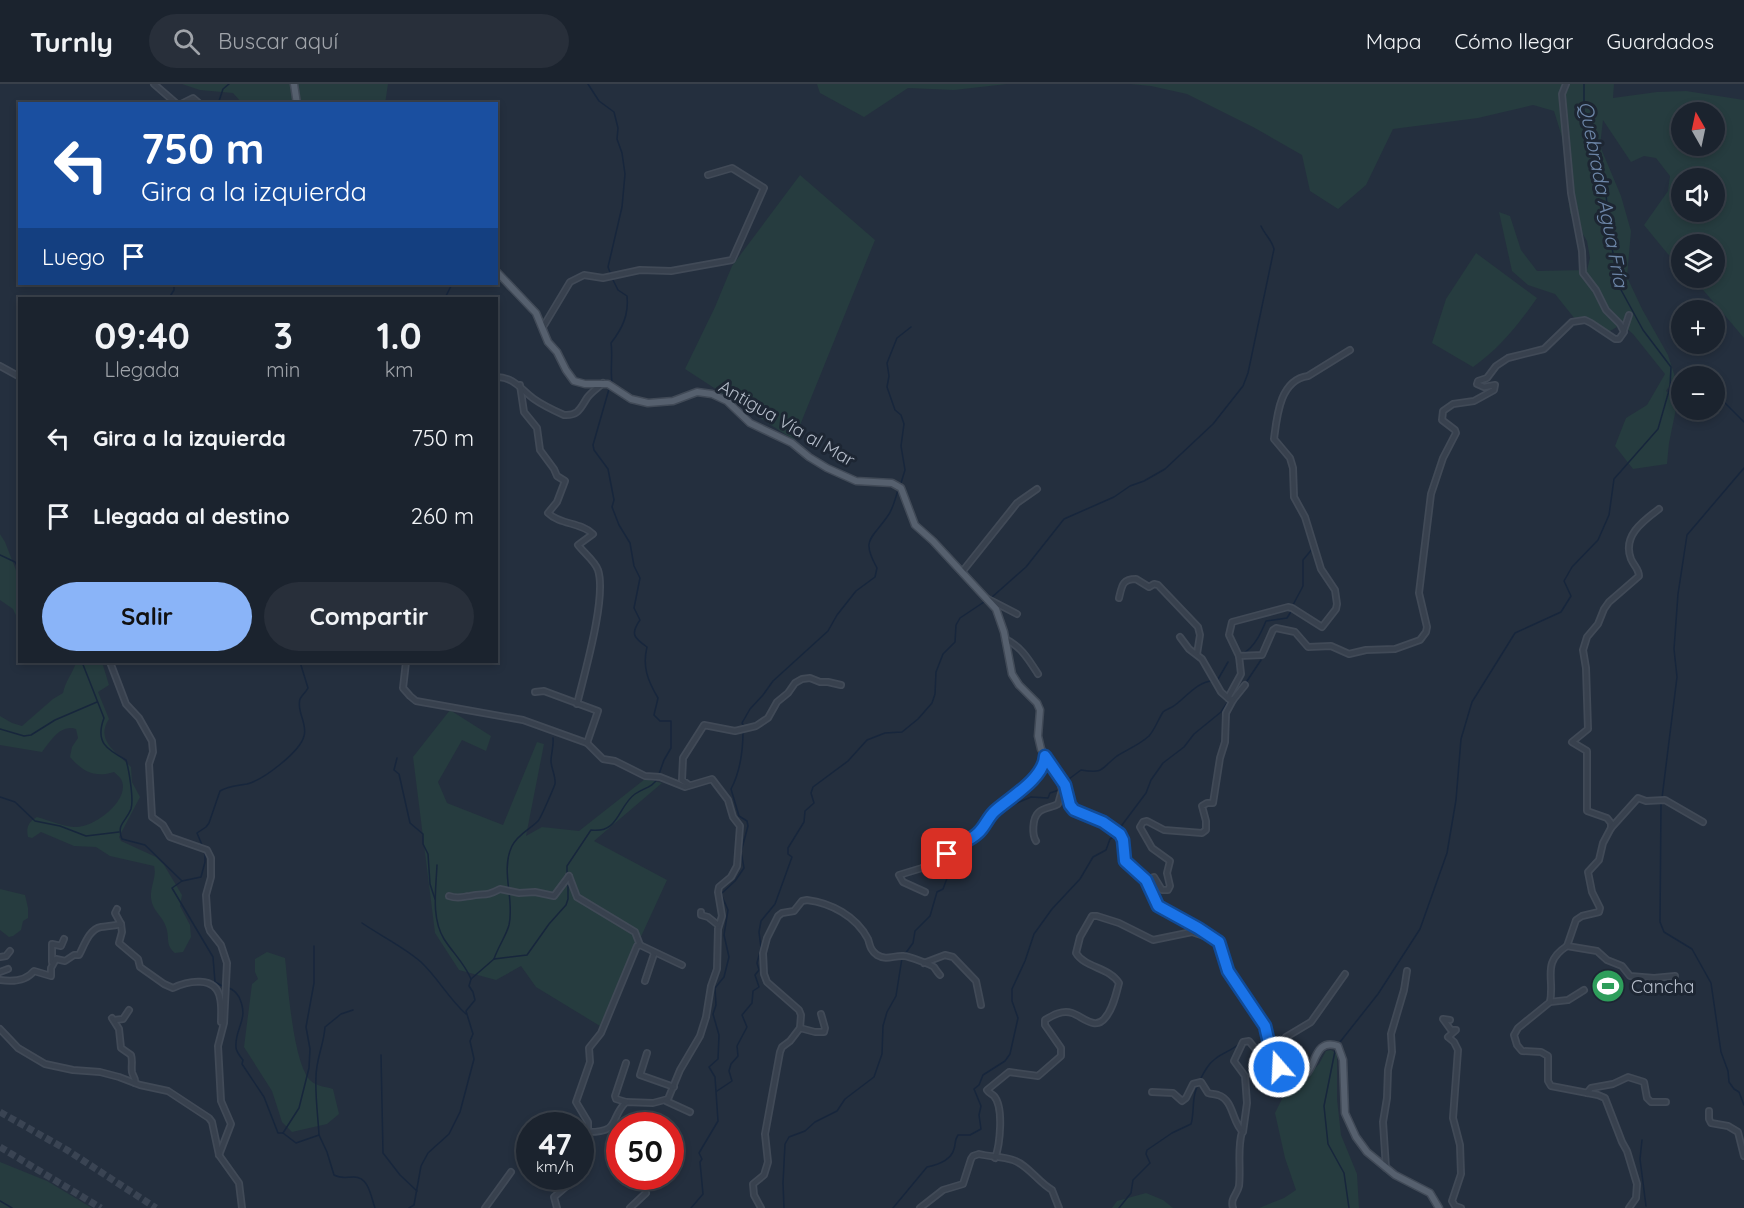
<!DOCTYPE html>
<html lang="es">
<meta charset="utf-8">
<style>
body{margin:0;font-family:Quicksand,sans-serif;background:#282f3a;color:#f1f3f6;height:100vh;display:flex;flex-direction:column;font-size:22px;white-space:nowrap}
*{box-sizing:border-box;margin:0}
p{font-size:20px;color:#a0a4aa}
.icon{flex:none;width:33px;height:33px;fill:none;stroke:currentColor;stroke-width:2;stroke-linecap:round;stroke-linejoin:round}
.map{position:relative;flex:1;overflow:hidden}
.side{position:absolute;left:18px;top:213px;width:480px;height:366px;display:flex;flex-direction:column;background:#1b232e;border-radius:0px;box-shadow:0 3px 9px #0003,0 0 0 2px #39404a}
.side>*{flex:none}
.hud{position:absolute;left:18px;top:18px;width:480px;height:183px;border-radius:0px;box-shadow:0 3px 9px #0003,0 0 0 2px #39404a;background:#1a4fa0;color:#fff;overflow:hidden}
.needle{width:39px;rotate:351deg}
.fabs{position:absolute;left:1671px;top:18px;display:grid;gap:12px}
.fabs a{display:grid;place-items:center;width:54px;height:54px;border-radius:50%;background:#1b232e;box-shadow:0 3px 9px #0003,0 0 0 2px #39404a;font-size:30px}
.speed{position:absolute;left:516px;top:1028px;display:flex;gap:12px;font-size:30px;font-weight:700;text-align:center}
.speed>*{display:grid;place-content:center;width:78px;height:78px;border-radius:50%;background:#1b232e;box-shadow:0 3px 9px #0003,0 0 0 2px #39404a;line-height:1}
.speed small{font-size:15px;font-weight:400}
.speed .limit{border:9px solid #d22;background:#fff;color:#111}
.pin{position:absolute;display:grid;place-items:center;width:51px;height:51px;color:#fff;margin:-26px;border-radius:12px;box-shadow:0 3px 9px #0006}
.me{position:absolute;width:66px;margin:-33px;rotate:341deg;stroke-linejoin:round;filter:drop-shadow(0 0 4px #0008)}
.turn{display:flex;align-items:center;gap:21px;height:126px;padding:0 24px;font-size:27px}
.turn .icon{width:78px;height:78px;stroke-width:2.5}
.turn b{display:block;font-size:42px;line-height:51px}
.then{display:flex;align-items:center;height:57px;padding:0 24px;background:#0003;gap:12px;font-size:22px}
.eta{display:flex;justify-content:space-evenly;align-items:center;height:102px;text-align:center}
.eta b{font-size:36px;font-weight:700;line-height:42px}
.primary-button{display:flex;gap:12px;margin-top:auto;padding:12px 24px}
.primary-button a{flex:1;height:69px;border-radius:36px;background:#8ab4f8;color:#111;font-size:24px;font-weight:700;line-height:69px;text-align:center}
.primary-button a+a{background:#282f3a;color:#f1f3f6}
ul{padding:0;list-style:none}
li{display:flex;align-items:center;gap:18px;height:78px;padding:0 24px}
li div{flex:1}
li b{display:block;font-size:22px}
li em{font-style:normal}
header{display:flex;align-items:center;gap:36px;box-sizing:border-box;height:84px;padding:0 30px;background:#1b232e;border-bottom:2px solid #39404a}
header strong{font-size:28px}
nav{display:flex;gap:33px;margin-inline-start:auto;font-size:21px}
.search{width:420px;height:54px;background:#282f3a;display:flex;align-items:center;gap:15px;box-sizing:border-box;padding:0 21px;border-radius:33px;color:#a0a4aa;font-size:22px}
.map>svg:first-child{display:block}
.green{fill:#263c3f;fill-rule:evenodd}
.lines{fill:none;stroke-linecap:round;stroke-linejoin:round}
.stream{stroke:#17263c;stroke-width:1.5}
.highway-tunnel{stroke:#3a4453;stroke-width:7;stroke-dasharray:7 3.5;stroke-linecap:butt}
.minor-casing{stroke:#414a57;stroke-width:8}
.major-casing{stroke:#414a57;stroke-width:9}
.minor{stroke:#38414e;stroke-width:4.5}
.major{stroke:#56606e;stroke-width:6}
.route-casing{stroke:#114b97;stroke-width:15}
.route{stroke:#1a73e8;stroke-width:10}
.labels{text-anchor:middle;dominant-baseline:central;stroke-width:6;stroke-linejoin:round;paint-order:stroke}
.street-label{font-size:18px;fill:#b4bcc9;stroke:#1d2633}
.poi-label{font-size:18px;fill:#b4bcc9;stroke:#1d2633;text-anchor:start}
.water-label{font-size:20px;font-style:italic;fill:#6d86a8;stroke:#1d2633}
</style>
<header>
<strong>Turnly</strong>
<div class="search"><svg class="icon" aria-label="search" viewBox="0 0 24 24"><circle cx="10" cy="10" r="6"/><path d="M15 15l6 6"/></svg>Buscar aquí</div>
<nav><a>Mapa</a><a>Cómo llegar</a><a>Guardados</a></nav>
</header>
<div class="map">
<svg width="1744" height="1124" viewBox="0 0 1744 1124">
<rect width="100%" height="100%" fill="#242f3e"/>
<g class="green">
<path d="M182 0H388L385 20 242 19 233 9 200 6Z"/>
<path d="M817 0H1007L954 6 908 4 864 33 820 9Z"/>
<path d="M1130 0H1614L1613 14 1657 8 1686 7 1744 16V254L1693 194H1714V160H1682L1681 183 1667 169 1644 141 1668 107 1670 92 1656 74 1644 72 1631 78 1603 36 1600 62 1621 112 1631 147 1627 193 1642 225 1668 271 1675 293 1666 307 1678 315 1669 359 1667 380 1633 385 1615 362 1626 334 1647 321 1665 290 1633 250 1617 236V243L1608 248 1593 237 1575 235 1555 210 1528 201 1512 187 1499 128 1510 132 1521 166 1537 187 1587 186 1590 174 1587 157 1570 129 1562 53 1554 27 1533 21 1478 34 1393 45 1366 101 1338 125 1310 107 1302 71 1253 43 1187 10 1151 2ZM1682 28H1714V62H1682ZM1682 94H1714V128H1682Z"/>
<path d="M800 91 875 156 794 356 685 285 715 223 732 182Z"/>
<path d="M1476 169 1537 214C1519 240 1499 265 1473 283L1432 259 1446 215Z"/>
<path d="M0 450 5 458 19 494V538L13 525 0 516Z"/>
<path d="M75 578H102L109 601 98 608 109 635C95 656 116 668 131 683L132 698 140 713 119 753 121 757 156 773 164 781 182 811 180 822 190 841 191 853 183 868 175 869C165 861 170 854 166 843 163 832 152 827 151 814 150 803 157 792 154 782L110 772 96 763 74 762 41 748 32 754 28 753C26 744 28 738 37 733 48 736 62 742 74 743 93 745 132 716 121 695 119 692 116 690 114 688 95 694 83 688 70 673L72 663 78 654 76 645C60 640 51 657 42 668L0 661V632L12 639 22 642 53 615 63 609C65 598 72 590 76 579Z"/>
<path d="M450 626 491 652 486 667 462 656 438 698 447 719 503 741 537 658 544 660 526 752 542 743 579 747 645 695 662 699 594 757 667 796 600 942 536 903 521 882 496 896 459 886 435 849 413 673Z"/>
<path d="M0 805 25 811 28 824V834L23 837 21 846 13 852 9 853 0 846Z"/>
<path d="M267 868 285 874C288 900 293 981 311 997 316 1002 327 1003 333 1005L339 1030 327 1040 292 1048 282 1038 272 1007 244 963 252 900 258 895 255 888V875Z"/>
<path d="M1331 966 1337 970V1015L1341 1051 1357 1090 1359 1124H1259L1284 1114 1296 1106 1285 1074 1275 1029 1283 1013 1297 1003 1319 980 1326 967Z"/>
<path d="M0 1078 47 1097 92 1124H0Z"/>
<path d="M1146 1109 1163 1116 1173 1124H1112L1117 1117Z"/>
</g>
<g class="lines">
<g class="stream">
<path d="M588 0 599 17 614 28 618 44 617 55 622 69 625 90 622 123 608 183 611 191"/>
<path d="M218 20 223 5 229 0"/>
<path d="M169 214 174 206V200"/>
<path d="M445 214 452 200"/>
<path d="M612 298C610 284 613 272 611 259 622 245 629 231 627 212L618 206 612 194"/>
<path d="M609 305 593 361 594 366 608 385 614 416 612 423 619 441 630 459 634 482 640 494 634 524 640 536C630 550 634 554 647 563 642 583 648 597 658 614L654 631 660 637H671V664L664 676 659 690"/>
<path d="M1722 316 1744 338"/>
<path d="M901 399 905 386 901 362 904 340 901 331 895 326 887 303 889 292 887 279 897 254 911 243"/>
<path d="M0 471 15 478 20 487"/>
<path d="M991 514 1026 483 1064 435 1114 413 1130 402 1144 397 1165 385 1213 340 1243 302 1248 289 1274 165C1272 156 1265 151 1261 142"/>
<path d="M1293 521 1303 502V476L1313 464"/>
<path d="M1244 569C1255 562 1261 549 1266 537L1287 534 1292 526"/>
<path d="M82 578 104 634C95 658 106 665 126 676 129 686 134 716 131 725 126 738 116 740 122 755L145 761 182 797 172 804 213 873 215 898 224 903"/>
<path d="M1217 597 1228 578"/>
<path d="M1245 600 1261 576"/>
<path d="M744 642 742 639 750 625 763 611 773 597 828 547 837 531 856 507 875 493 877 484C861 455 871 456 887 433 893 426 895 415 898 406"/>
<path d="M0 645 24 652 31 651 55 636 97 618"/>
<path d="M397 674 394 686 399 690 410 739 423 750V760L428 770 430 800 435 815"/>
<path d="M1065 698 1081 686C1105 690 1100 685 1117 672 1128 665 1139 661 1149 652 1155 645 1158 636 1163 628 1166 625 1172 624 1175 621 1186 613 1199 596 1214 597"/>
<path d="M0 713 15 718 35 737 60 742 86 752 119 748"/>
<path d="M1662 714 1677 593 1674 565 1678 510 1687 451 1744 384"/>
<path d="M1661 719 1660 838 1664 848 1692 865 1711 899 1721 968 1728 987 1729 998 1734 1005 1739 1008 1744 1021"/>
<path d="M1001 726 1031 713 1048 714 1050 709 1059 706"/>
<path d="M1120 748 1122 741 1146 709 1151 696 1163 679 1184 663 1194 650 1221 628 1229 616"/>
<path d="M202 761 197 749 206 743 209 739 220 707C230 701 237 702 247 700 263 696 300 668 304 652 308 640 296 627 300 615 302 611 306 608 308 604L300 578"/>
<path d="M437 781C436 805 431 834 444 855 453 869 465 880 471 895"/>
<path d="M957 784C962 776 969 759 976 754"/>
<path d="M567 790V782L591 746C619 750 618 722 635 710 644 704 653 703 658 694"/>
<path d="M182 797 201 793 205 778V767"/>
<path d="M362 839C381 852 404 863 421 878 438 894 449 915 466 930"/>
<path d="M905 870 913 859 915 847 930 832 937 808 943 805 949 789 956 786"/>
<path d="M494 875C498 863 506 852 509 841 515 816 500 787 512 762 518 750 529 746 538 737 541 734 554 703 555 700 556 692 551 684 551 677 551 669 554 662 553 654"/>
<path d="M229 904C234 906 236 908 239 913 250 936 234 944 236 964 237 969 240 972 243 976L242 980 264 1013 278 1049H283L296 1059 319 1051 327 1068 334 1091C341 1095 346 1093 354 1093 369 1093 371 1113 375 1124"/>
<path d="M1340 958 1378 910 1420 845 1447 769 1456 716 1461 655 1472 618 1515 549 1561 528 1571 512 1564 497 1572 483 1598 456 1609 431 1614 395 1658 345 1670 303 1671 283 1643 246 1620 204 1612 164 1605 102 1584 27V0"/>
<path d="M1277 960 1286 951"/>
<path d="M1258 965 1267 964"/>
<path d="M1335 967 1324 1022 1328 1060 1344 1089 1349 1124"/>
<path d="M381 971 383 1069 400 1091 417 1107"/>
<path d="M1200 996C1204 988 1208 980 1215 975 1223 968 1232 967 1240 959"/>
<path d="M717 1007 732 997 729 987 731 980 738 972 737 962 747 943 742 931 752 919 753 907 759 903 755 891 759 886 757 879 761 864 759 848 761 837 775 820 792 773 788 770V764L804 738 805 727 814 719 811 709 813 703 848 677 867 656 885 649 902 648 918 635 932 619 935 610 936 588 943 570 955 558 956 541 960 534 984 518"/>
<path d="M283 1049 299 1024 309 984 310 965 306 943 314 899V862"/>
<path d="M319 1051C318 1032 315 1012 316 993 316 975 324 960 325 943L341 930 353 926"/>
<path d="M1642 1056 1640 1075 1646 1122"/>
<path d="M0 1117 12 1124"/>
<path d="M409 1124 414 1121 421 1082 428 1069 449 1050 460 1028 474 975 470 957 473 950 466 927 475 916 473 908 469 902 471 895 494 875 527 871 549 840 566 821 568 815V798"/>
<path d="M691 1124 703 1110 700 1078 702 1075 699 1069 718 1037 715 993 709 983 718 975 719 951 713 930 716 921 715 904 724 893 729 873 724 851 728 826 721 810 735 797 744 784 741 768 748 742 747 737 739 732 731 705C740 688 743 665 743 647"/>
<path d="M784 1124 783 1099 785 1060 789 1053 805 1047 815 1038 837 1027 845 1015 874 993 882 970 883 942 887 928 896 912 902 874"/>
<path d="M893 1124 927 1083C937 1081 951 1076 954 1065 956 1059 954 1057 958 1051H970L981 1045 979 1031 981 1022 974 1005 979 1001 983 991 1005 977 1010 970 1018 934 1012 917V905L1025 877 1034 850 1052 825 1080 795 1093 773 1106 766 1110 755 1115 752"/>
<path d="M1119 1124 1131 1109 1133 1096 1150 1079 1146 1070 1147 1066 1172 1049 1191 1040C1195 1027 1191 1012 1198 1001"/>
</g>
<g class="highway-tunnel">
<path d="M0 1028 67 1066 156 1124"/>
<path d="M0 1063 101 1124"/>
</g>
<g class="minor-casing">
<g id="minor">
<path d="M154 0 177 20"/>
<path d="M181 20 193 14 200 20"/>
<path d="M543 243 570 198 584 191 603 194 640 186 671 187 732 176 764 104 732 84 708 91"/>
<path d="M1624 246 1629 231"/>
<path d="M0 282 20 293"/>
<path d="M496 293C515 293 521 306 534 315 541 320 555 327 564 331 578 332 580 325 587 314 591 308 598 304 603 299"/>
<path d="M520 301 524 328 537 344 540 366 554 385 557 392 565 397 557 418 548 429C560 441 581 438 593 450L578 461C583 468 595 477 598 486 607 513 584 591 577 620"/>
<path d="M962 488 1017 419 1037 405"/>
<path d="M1119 514C1122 502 1122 495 1136 495L1149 503 1154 500 1158 501 1198 543 1200 551 1197 570"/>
<path d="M988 515 1017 530"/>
<path d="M1180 553 1189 565 1202 575 1221 608 1229 615"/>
<path d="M1005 555C1021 562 1029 576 1038 590"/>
<path d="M1239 572 1262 571 1273 546 1276 544 1295 548 1308 563 1331 562 1349 570 1366 566 1395 565 1420 556 1426 548 1427 543 1419 509 1431 410 1443 374 1456 349 1455 346 1442 336 1443 327 1453 320 1474 317 1494 306 1495 301 1484 303 1477 300 1478 297 1487 294 1496 282 1508 274 1544 265 1572 238 1585 236 1591 239 1615 255H1619L1624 248 1620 240 1606 226 1596 206 1583 189 1582 167 1571 109 1562 10 1566 0"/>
<path d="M110 578 126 620 139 634 152 657 153 668 149 680 152 733 163 741 170 753 207 766 211 774V793L206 811 208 841 210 847 221 861 227 879 224 939 218 962 221 1017 231 1040 219 1071"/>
<path d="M406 578 403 604 410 612 416 617 523 636 587 659 603 675 615 677 645 692 660 693 685 703 712 695 728 716 733 733 740 742 737 782 731 793 719 803 718 808 722 832 718 845 717 885 711 902 706 933 700 952 680 986 668 1015 653 1019 626 1018C609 1035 621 1048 589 1048"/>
<path d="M535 608 544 607 598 627 587 659"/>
<path d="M1233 616 1245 601"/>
<path d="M689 701 682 696 683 674 704 641 735 647 756 642 768 634 777 618 788 609 795 599 802 595 810 594 820 598H828L841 601"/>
<path d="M1611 744V739L1607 734 1587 727V667L1572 658 1588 645 1586 584 1583 566 1587 553 1598 540 1604 525 1609 518 1639 492C1639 485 1634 482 1631 475 1622 452 1643 437 1659 425"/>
<path d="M1036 757C1032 751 1032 734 1039 728 1043 724 1053 723 1058 720L1062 706 1059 695"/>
<path d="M569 792 577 813 635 848 640 861"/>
<path d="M1146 796 1154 793 1162 806H1168L1170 802 1167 789 1170 777 1152 764 1140 743 1143 738 1147 737 1164 746 1202 749 1206 746V737L1202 722 1207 719H1213L1220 674 1225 658 1226 629 1233 616 1229 615V612L1241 590 1239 572 1229 551 1232 538 1288 523 1292 524 1322 543 1336 525 1337 520 1335 506 1321 485 1305 433 1294 413 1293 384 1290 374 1274 355C1277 331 1280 296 1308 292L1350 266"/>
<path d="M925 808 903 798 899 791 922 784 978 750 994 728 1008 718 1043 684 1045 672"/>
<path d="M449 812C458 815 461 813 470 812 485 809 485 813 500 805L519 809 535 808 554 812 569 792"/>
<path d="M701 828V831L708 833 718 841"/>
<path d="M121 840 122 848 119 859 138 875 140 883 164 900 173 904C187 897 216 891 220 914 222 922 221 930 221 938"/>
<path d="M1567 862 1597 867 1607 876 1622 882 1630 892 1654 894 1675 892"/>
<path d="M0 873 6 872 10 867"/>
<path d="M52 878V860L61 862 64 855"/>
<path d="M924 879 945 871 953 873 976 897 981 921"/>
<path d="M0 888 8 885"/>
<path d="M0 896C13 898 26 897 34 887L51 892V884L56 875 65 877 74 871H79C84 862 89 845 101 843 108 842 113 842 121 840L115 829 117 825"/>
<path d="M645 897 654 870 653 868"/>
<path d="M1550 918 1568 916 1584 906"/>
<path d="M112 934 119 945 121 964 131 971C133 977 131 982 132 988 133 993 136 994 135 999"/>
<path d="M114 936 123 935 129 926"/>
<path d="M1450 936 1443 935 1451 946H1456L1448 953 1454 958 1458 966 1453 1034 1460 1061 1461 1090 1452 1117 1455 1122 1461 1124"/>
<path d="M800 944 815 948H824L825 944 821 930"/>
<path d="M0 945 18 964 45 980 73 986 100 988 119 993 140 1001 168 1007 209 1034 212 1038 219 1071 239 1099 242 1124"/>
<path d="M1269 954 1278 962 1286 953 1311 938 1345 890"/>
<path d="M647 969 640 991 674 1003"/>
<path d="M626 979 615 1012 616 1015 626 1018"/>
<path d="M1152 1008 1173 1009 1182 1017 1186 1014 1193 1000 1201 998 1208 1009C1211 1010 1214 1010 1218 1011 1234 1016 1232 1039 1243 1048L1247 1019 1245 992 1234 977 1243 958 1249 957 1274 988 1279 991 1290 992"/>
<path d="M1587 1009 1591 1004 1613 1000 1628 993 1644 998 1647 1014 1651 1018H1666"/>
<path d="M666 1017 690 1028"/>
<path d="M1709 1027V1035L1711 1039 1728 1042 1738 1048 1744 1072"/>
<path d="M995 1074C1000 1061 1004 1023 994 1012 992 1010 989 1009 987 1006L1009 988 1038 992 1061 972V964L1045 941V936C1053 931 1062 926 1072 929 1082 932 1095 947 1105 934 1113 925 1116 910 1119 899 1109 883 1085 884 1076 869L1080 853 1092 832H1097L1119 839 1153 856 1192 848 1216 856"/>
<path d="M1386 1084 1383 1038 1387 1014 1388 986 1392 968 1391 950 1404 906 1407 887"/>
<path d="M485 1124 511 1088"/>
<path d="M557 1124 554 1113 583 1088 588 1055V1038L576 1018 590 978 589 964 601 949 637 862 640 861 682 881"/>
<path d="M630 1124 646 1109"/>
<path d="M761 1124 754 1111 753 1100 764 1091 768 1078 765 1050 780 968 782 963 790 957 800 944 801 931 799 926 767 898 764 890 763 869 767 854 778 832 782 829 794 827 802 817 807 816C831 819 856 832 868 855 870 861 870 866 877 871 887 877 894 871 904 872 908 872 932 881 934 883 936 886 938 889 940 891"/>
<path d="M920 1124 943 1106 963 1100 971 1075 973 1072 979 1070C990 1073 1002 1072 1013 1076 1028 1081 1038 1098 1052 1106L1059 1124"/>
<path d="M1233 1124C1230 1114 1237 1111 1239 1102 1241 1084 1237 1065 1242 1048"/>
<path d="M1629 1124 1636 1114 1637 1100 1627 1067 1622 1058 1605 1014 1598 1011 1551 1002 1548 997V972L1541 968 1522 967 1517 961 1514 951 1518 944 1550 918C1555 894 1541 879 1567 862L1576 836 1582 832 1599 828 1600 824 1592 808 1588 788 1599 776 1603 759 1611 744 1638 714 1646 717 1665 716 1703 738"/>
</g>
</g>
<g class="major-casing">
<g id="major">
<path d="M294 0 297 20"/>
<path d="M496 187 536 229 548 258 557 268 566 286 574 297 585 300H608L631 315 648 319 673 317 697 308 712 310 727 317 750 339 792 359 809 373 827 384 856 397 892 399 901 404 915 441 933 457 996 525 1004 548 1012 590 1019 601 1037 619 1040 626 1038 652 1041 665 1065 701 1070 721 1074 726 1103 737 1120 750 1123 756 1125 777C1131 784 1140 788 1146 796 1152 805 1151 817 1160 824 1175 835 1208 843 1219 858 1225 865 1223 877 1227 885 1238 905 1256 921 1265 942 1273 960 1269 985 1292 992 1319 1001 1308 951 1338 962L1343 976 1345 1029 1356 1053 1367 1068 1395 1091 1430 1109 1439 1124"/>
</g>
</g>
<use href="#minor" class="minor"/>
<use href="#major" class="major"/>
</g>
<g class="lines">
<g class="route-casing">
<path id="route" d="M947 770C954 761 969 758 978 749 985 743 988 733 995 727 1011 713 1044 694 1045 672L1065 701 1070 721 1074 726 1103 738 1120 750 1123 756 1125 777 1146 796 1158 822 1198 844 1219 858 1228 887 1265 942 1272 972 1279 983"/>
</g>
<use href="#route" class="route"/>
</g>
<defs>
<g id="stadium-disc" transform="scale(1.725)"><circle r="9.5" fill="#2e9e5b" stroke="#1d2633"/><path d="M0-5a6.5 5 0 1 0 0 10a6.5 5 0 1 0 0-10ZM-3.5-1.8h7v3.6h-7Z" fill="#fff"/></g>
</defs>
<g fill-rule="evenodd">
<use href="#stadium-disc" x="1608" y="902"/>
</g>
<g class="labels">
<g class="street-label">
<text transform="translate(787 339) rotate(30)">Antigua Vía al Mar</text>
</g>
<g class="poi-label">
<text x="1631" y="902">Cancha</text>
</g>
<g class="water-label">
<text transform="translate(1604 110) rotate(79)">Quebrada Agua Fría</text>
</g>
</g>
</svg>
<div class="fabs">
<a><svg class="needle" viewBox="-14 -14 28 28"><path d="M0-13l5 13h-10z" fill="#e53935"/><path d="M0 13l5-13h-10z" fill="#a0a4aa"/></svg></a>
<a><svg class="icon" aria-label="sound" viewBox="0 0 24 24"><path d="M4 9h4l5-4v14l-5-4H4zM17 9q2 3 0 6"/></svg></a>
<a><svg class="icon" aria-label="layers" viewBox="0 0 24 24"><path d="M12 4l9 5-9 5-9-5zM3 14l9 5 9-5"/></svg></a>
<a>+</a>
<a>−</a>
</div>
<div class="speed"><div>47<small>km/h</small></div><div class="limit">50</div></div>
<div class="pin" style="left:947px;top:770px;background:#d93025"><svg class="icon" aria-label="arrive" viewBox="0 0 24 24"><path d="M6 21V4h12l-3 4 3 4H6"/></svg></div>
<svg class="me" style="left:1279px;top:983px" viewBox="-20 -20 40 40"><circle r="17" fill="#1a73e8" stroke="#fff" stroke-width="3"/><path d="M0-11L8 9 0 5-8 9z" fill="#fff"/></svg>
<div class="hud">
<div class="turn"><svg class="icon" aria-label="left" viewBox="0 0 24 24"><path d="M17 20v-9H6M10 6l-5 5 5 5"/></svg><div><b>750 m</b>Gira a la izquierda</div></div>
<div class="then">Luego<svg class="icon" aria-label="arrive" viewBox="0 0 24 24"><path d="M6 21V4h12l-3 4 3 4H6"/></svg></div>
</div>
<section class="side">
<div class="eta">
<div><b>09:40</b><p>Llegada</p></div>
<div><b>3</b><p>min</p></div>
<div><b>1.0</b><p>km</p></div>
</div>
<ul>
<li><svg class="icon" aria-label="left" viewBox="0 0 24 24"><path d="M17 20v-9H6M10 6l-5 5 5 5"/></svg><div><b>Gira a la izquierda</b></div><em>750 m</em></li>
<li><svg class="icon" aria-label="arrive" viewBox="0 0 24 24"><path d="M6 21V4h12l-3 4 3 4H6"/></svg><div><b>Llegada al destino</b></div><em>260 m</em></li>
</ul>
<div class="primary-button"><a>Salir</a><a>Compartir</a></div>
</section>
</div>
